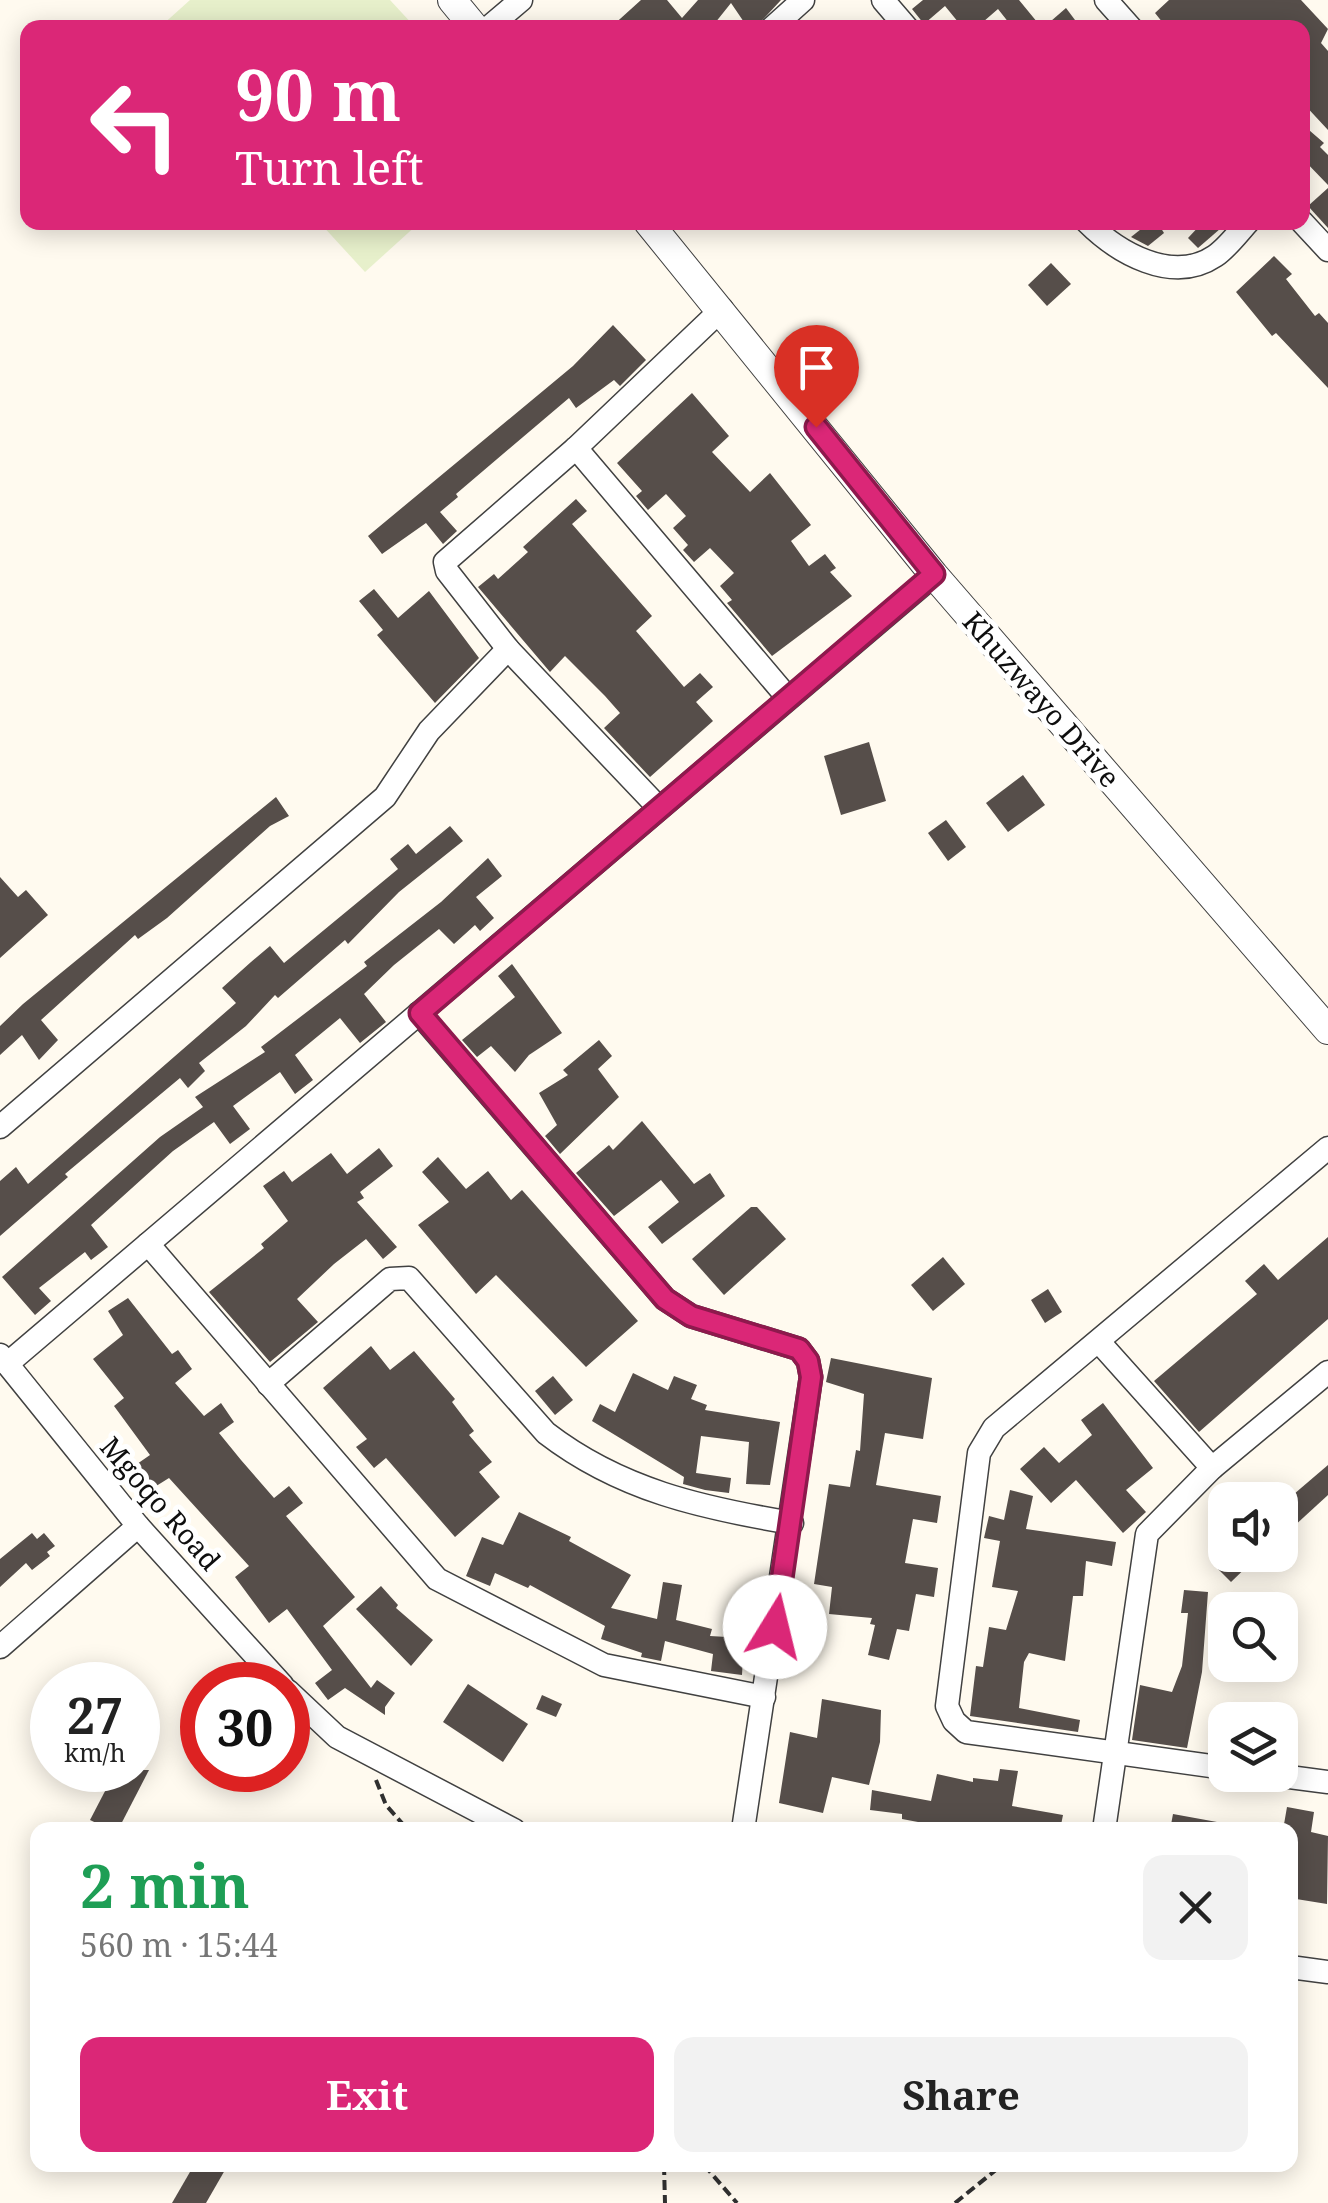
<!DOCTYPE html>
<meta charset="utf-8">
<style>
body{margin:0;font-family:"Noto Serif",serif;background:#f2f2f2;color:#222;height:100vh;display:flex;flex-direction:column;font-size:38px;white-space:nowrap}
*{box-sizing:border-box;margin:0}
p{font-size:32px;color:#767676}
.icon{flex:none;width:55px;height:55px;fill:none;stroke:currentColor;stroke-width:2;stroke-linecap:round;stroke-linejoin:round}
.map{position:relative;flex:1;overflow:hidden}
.details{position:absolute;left:30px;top:1822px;width:1268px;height:350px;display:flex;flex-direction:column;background:#fff;border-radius:20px;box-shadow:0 5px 25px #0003}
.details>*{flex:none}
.top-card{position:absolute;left:20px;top:20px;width:1290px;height:210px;border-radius:20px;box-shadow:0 5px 25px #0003;background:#db2777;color:#fff;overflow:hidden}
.tools{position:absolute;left:1208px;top:1482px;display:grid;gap:20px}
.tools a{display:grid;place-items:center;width:90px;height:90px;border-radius:20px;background:#fff;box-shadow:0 5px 25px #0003;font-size:50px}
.speed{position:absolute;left:30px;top:1662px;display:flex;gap:20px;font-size:50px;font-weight:700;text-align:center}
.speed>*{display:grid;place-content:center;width:130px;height:130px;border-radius:50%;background:#fff;box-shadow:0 5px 25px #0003;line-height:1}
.speed small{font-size:25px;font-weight:400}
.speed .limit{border:15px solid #d22;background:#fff;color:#111}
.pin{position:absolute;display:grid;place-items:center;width:85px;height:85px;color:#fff;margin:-102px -42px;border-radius:50% 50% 50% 0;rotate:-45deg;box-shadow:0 0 10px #0007}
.pin .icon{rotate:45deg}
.me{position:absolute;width:110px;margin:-55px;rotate:9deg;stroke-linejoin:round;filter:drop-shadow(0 0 8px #0008)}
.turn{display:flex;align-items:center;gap:35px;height:210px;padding:0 50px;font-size:45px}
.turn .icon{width:130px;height:130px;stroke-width:2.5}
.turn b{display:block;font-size:70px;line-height:85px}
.round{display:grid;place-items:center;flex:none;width:105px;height:105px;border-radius:20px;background:#f2f2f2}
.overview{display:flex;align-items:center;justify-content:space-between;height:170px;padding:0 50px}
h1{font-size:60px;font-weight:700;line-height:75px;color:#1e9e55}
.cta{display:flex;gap:20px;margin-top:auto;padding:20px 50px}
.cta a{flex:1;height:115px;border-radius:20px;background:#db2777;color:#fff;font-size:40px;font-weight:700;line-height:115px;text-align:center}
.cta a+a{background:#f2f2f2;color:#222}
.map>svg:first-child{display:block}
.pitch{fill:#e7f0cb}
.building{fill:#564e4a}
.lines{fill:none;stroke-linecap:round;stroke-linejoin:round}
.minor-casing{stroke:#414141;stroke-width:25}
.tertiary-casing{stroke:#414141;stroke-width:30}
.path{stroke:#303030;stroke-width:4;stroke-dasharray:10 5;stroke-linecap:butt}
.minor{stroke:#fff;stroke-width:22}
.tertiary{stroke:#fff;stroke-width:28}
.route-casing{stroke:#8e194d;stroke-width:25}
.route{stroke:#db2777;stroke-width:18}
.labels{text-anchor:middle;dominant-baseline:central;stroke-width:10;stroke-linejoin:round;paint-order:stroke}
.street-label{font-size:28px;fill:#0e0e0e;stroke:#fff}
</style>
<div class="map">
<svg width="1328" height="2203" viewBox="0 0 1328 2203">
<rect width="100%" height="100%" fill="#fffaef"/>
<g class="pitch">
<path d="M190 0H390L415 27H160Z"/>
<path d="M320 223H419L365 272Z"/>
</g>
<g class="building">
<path d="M641 0H667L682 18 698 0H781L755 28H748L731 3 711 28H610Z"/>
<path d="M923 0H1019L1042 28H1013L998 9 976 28H963L945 6 924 24 912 9Z"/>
<path d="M1169 0H1301L1328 29 1321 43 1328 51V130L1302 102V28H1167L1155 13Z"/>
<path d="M1066 8 1081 28H1043Z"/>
<path d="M1302 124 1324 143 1320 147 1328 155V185L1302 158Z"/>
<path d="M1328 188V228L1308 206Z"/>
<path d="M1150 222H1157L1164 233 1148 246 1131 237Z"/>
<path d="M1203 222H1228L1198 248 1188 238Z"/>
<path d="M1274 256 1292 274 1286 279 1315 316 1319 313 1328 323V388L1276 333 1272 336 1236 292Z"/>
<path d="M1051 263 1071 284 1047 306 1028 285Z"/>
<path d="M613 325 646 360 620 386 614 380 576 408 569 398 456 494 458 497 440 512 457 531 443 544 426 523 382 554 368 536 573 366Z"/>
<path d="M692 393 729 436 712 452 750 492 770 473 811 525 791 541 809 566 825 554 836 568 830 572 852 596 772 656 727 603 732 600 720 586 734 573 710 548 694 562 683 550 688 545 673 528 686 516 666 494 648 510 636 496 642 491 617 463Z"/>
<path d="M576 499 587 511 572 524 652 616 636 631 684 687 700 673 713 687 696 702 713 721 650 777 604 728 620 713 605 696 565 656 550 672 478 587 494 574 498 579 528 552 523 547Z"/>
<path d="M374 589 398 618 429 591 479 658 435 703 377 635 383 630 359 601Z"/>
<path d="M869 742 886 801 841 815 824 756Z"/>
<path d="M1023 775 1045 805 1008 832 986 803Z"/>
<path d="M276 797 289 816 270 826 167 918 138 939 135 935 41 1020 58 1040 39 1060 22 1035 0 1055V1026L23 1004Z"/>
<path d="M946 820 966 847 948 861 928 833Z"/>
<path d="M450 826 463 841 399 892 348 944 345 940 278 998 275 995 246 1026 199 1063 205 1071 188 1088 180 1078 65 1174 68 1177 0 1236V1181L16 1167 28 1184 236 1003 222 988 251 962 270 946 284 963 398 869 390 859 408 844 416 854Z"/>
<path d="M488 858 502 876 476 897 494 918 480 931 475 925 454 944 439 929 394 965 364 994 386 1022 360 1043 340 1018 295 1055 313 1080 295 1094 280 1072 233 1106 250 1129 230 1144 214 1122 173 1151 91 1225 108 1247 91 1260 85 1252 39 1288 51 1301 35 1315 2 1277 160 1137 203 1107 195 1097 265 1052 261 1047 367 966 364 962 441 902Z"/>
<path d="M0 877 18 897 26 890 48 915 0 958Z"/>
<path d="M512 964 562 1033 529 1055 515 1072 491 1046 477 1057 462 1040 515 997 498 976Z"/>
<path d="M599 1040 612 1056 598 1069 619 1097 560 1154 545 1136 557 1125 539 1093 568 1075 563 1070Z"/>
<path d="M642 1121 694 1184 710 1173 725 1196 662 1244 648 1227 679 1202 661 1180 614 1216 576 1173 609 1145 613 1150Z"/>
<path d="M379 1148 393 1166 360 1192 364 1198 357 1202 397 1247 383 1259 366 1239 334 1264 297 1299 318 1322 270 1362 209 1292 264 1248 261 1244 288 1221 263 1186 284 1171 292 1182 331 1153 347 1174Z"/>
<path d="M438 1157 466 1189 488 1171 511 1200 522 1190 638 1321 586 1367 496 1275 476 1294 418 1225 449 1202 422 1172Z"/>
<path d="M751 1207H757L786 1239 724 1295 692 1259Z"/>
<path d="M1328 1237V1319L1199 1432 1154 1381 1257 1294 1245 1281 1264 1264 1278 1280Z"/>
<path d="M943 1257 965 1284 933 1311 911 1285Z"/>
<path d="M1048 1289 1062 1312 1045 1323 1031 1300Z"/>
<path d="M128 1298 172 1354 178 1350 192 1369 175 1383 204 1416 221 1403 234 1422 219 1433 241 1460 274 1498 289 1486 303 1503 286 1516 355 1597 323 1626 371 1688 377 1680 395 1693 385 1707V1715L345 1688 328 1700 315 1683 332 1670 287 1609 269 1623 235 1577 249 1566 169 1478 153 1488 137 1464 150 1455 114 1406 124 1398 93 1359 123 1335 108 1311Z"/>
<path d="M371 1346 390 1370 414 1351 455 1399 452 1402 474 1431 469 1435 492 1462 479 1472 500 1497 455 1537 386 1458 374 1468 356 1447 367 1439 323 1388Z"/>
<path d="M831 1358 932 1378 923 1439 885 1433 876 1485 941 1496 937 1523 913 1519 905 1563 938 1568 934 1597 916 1594 909 1631 897 1629 889 1660 868 1655 875 1625 870 1624 872 1618 829 1614 832 1587 814 1584 829 1484 850 1487 856 1450 860 1451 864 1394 826 1382Z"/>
<path d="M633 1373 668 1390 674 1376 697 1385 691 1399 707 1405 705 1410 780 1422 770 1485 746 1484 749 1442 701 1436 696 1473 731 1478 729 1493 705 1490 683 1484 684 1477 592 1421 600 1404 615 1412Z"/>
<path d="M553 1376 573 1400 555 1415 535 1391Z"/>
<path d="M1103 1403 1153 1468 1126 1490 1146 1512 1123 1533 1076 1480 1051 1503 1020 1469 1044 1447 1059 1463 1092 1435 1081 1420Z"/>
<path d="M1328 1465V1495L1280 1539V1506Z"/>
<path d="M1010 1490 1033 1496 1026 1529 1116 1542 1112 1566 1086 1561 1083 1596H1073L1065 1661 1029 1653 1024 1662 1019 1708 1080 1720 1078 1732 970 1716 976 1666 983 1667 989 1627 1006 1630 1018 1591 992 1587 1000 1541 984 1538 989 1516 1004 1520Z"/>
<path d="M519 1512 571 1537 569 1541 631 1575 611 1608 657 1619 663 1582 682 1585 676 1620 712 1629 710 1636 744 1638 742 1675 711 1671 713 1654 665 1641 661 1661 641 1657 642 1653 601 1639 605 1626 530 1585 528 1588 495 1573 490 1586 466 1576 482 1537 503 1545Z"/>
<path d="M32 1533 37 1539 44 1533 55 1546 47 1552 50 1556 32 1570 26 1563 0 1587V1559Z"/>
<path d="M1220 1555H1259L1231 1582 1212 1563Z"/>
<path d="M381 1586 398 1605 396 1608 433 1640 411 1666 356 1609Z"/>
<path d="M1184 1590 1208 1592 1202 1672 1187 1748 1132 1740 1140 1685 1172 1692 1182 1666 1188 1613H1181Z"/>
<path d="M468 1684 528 1724 503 1762 443 1722Z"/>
<path d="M542 1695 562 1704 556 1717 536 1709Z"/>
<path d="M822 1699 881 1710 880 1742 869 1785 832 1777 823 1813 779 1803 790 1732 817 1738Z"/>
<path d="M1000 1769 1018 1771 1012 1806 1063 1815 1060 1830 950 1828 902 1819V1814L870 1810 872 1790 931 1801 937 1774 973 1782V1778L998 1781Z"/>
<path d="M116 1770H149L118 1830H111L90 1820Z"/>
<path d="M1287 1807 1314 1812 1311 1832 1328 1836 1327 1904 1290 1898V1830H1283Z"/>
<path d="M1173 1814 1217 1822 1216 1830H1170Z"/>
<path d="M194 2165 225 2170 206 2203H172Z"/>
</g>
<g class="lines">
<g class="minor-casing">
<g id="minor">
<path d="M883 0 907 28"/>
<path d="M1106 0 1131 28"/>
<path d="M488 28 521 0"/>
<path d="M772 28 803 0"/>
<path d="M1087 222C1117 252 1172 285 1215 256 1227 248 1238 233 1248 222"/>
<path d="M1302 222 1328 250"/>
<path d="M576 448 788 698"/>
<path d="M658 807 508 649 447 571 445 562 576 448 722 309"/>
<path d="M419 1013 665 1299 691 1316 799 1349 808 1361 811 1377 743 1830"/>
<path d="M0 1127 385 797 429 731 508 649"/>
<path d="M148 1244 437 1579 604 1665 764 1697"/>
<path d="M1100 1343 1212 1468"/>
<path d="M0 1355 138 1526 282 1685"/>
<path d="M7 1364 934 575"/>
<path d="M268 1384 390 1279 409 1278 546 1433C620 1490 702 1508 792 1523"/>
<path d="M0 1647 138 1526"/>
<path d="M288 1691 337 1737 514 1830"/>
<path d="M1225 1768 966 1732 954 1721 947 1706 979 1453 994 1428 1328 1148"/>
<path d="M1274 1775 1328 1782"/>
<path d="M1104 1830 1147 1534 1212 1468 1328 1372"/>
<path d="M1290 1967 1328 1972"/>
</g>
</g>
<g class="tertiary-casing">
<g id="tertiary">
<path d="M452 0 475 28"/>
<path d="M648 222 934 575 1328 1030"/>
</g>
</g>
<g class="path">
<path d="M376 1780 386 1805 408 1830"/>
<path d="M664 2165 665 2203"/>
<path d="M704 2165 737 2203"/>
<path d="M955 2203 1002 2165"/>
</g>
<use href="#minor" class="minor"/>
<use href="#tertiary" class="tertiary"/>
</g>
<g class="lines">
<g class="route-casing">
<path id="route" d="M775 1627 811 1377 808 1361 799 1349 691 1316 665 1299 420 1013 934 574 816 427"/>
</g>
<use href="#route" class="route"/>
</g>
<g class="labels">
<g class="street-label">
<text transform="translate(1042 699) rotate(49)">Khuzwayo Drive</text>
<text transform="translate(161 1503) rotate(49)">Mgoqo Road</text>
</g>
</g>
</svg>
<div class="tools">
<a><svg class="icon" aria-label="sound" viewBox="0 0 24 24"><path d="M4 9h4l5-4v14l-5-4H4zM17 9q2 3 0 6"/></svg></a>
<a><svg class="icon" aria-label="search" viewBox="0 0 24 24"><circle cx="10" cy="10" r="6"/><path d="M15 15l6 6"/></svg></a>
<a><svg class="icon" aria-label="layers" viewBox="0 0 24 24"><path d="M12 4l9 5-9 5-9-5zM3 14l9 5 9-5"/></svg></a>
</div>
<div class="speed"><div>27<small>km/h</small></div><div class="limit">30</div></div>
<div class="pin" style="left:816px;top:427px;background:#d93025"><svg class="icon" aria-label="arrive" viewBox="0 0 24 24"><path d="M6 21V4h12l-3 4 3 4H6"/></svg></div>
<svg class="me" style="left:775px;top:1627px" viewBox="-20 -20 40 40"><circle r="19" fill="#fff"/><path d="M0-13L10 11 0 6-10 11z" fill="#db2777"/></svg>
<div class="top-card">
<div class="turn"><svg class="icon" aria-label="left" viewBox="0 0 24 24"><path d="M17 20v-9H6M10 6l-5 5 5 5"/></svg><div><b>90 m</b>Turn left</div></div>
</div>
<section class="details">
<div class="overview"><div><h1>2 min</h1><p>560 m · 15:44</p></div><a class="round"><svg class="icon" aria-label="close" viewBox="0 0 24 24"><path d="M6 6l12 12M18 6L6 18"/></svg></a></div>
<div class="cta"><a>Exit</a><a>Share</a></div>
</section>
</div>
